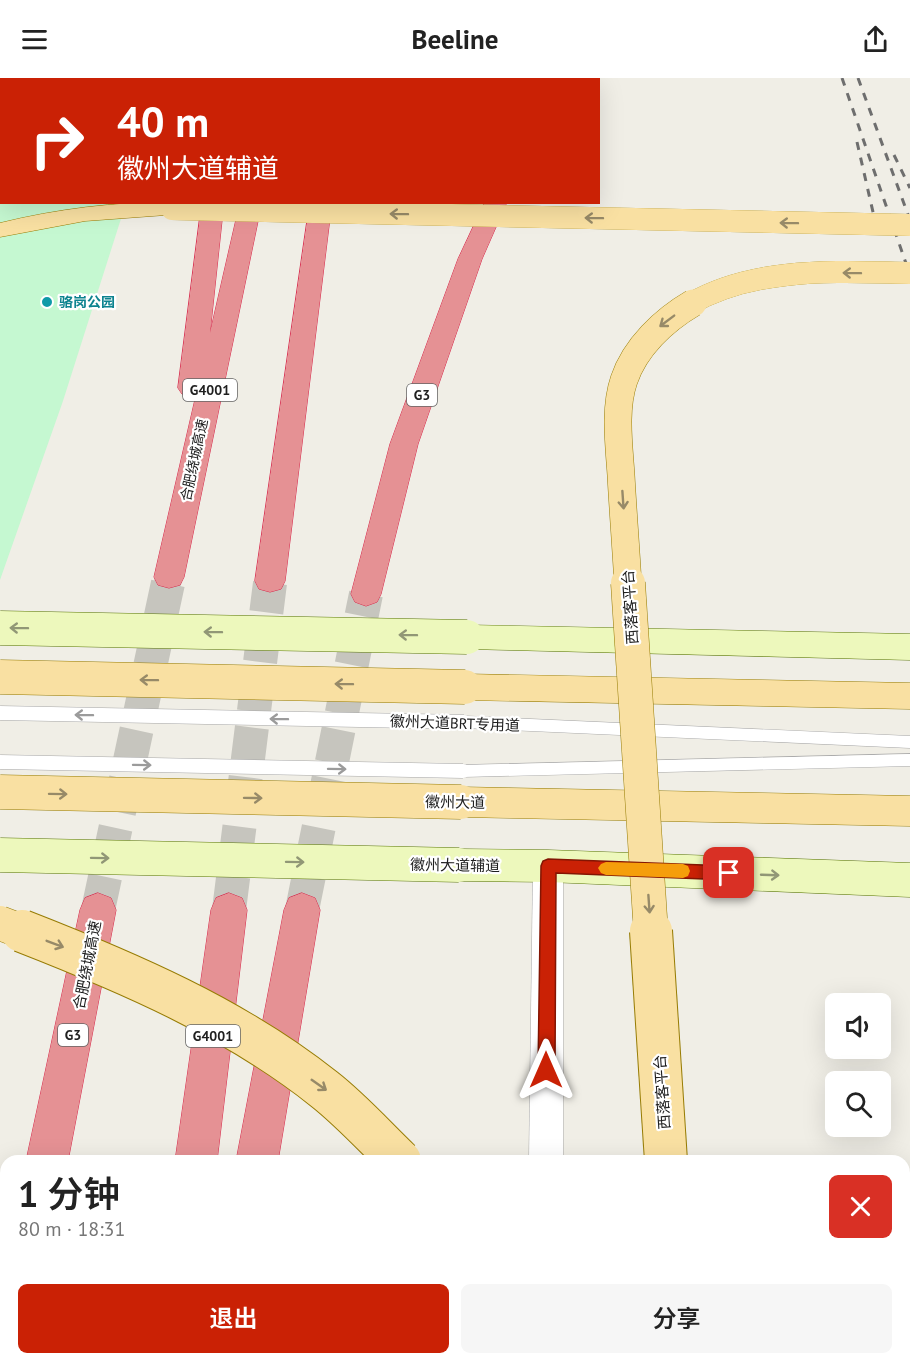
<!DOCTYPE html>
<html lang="zh">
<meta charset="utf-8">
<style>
body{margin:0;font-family:"PT Sans","Noto Sans SC",sans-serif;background:#f6f6f6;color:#222;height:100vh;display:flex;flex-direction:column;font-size:22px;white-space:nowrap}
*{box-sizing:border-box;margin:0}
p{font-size:20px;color:#767676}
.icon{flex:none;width:33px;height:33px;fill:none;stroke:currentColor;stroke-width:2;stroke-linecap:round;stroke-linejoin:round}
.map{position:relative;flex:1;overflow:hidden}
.details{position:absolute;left:0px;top:1077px;width:910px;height:210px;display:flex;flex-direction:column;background:#fff;border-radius:18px 18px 0 0;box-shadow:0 6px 24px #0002}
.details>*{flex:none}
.guide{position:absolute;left:0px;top:0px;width:600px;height:126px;box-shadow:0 6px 24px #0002;background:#ca2105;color:#fff;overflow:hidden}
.tools{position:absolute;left:825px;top:915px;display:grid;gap:12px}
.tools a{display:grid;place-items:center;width:66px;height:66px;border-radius:9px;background:#fff;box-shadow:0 6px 24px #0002;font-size:30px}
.pin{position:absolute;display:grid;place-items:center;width:51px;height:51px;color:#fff;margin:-26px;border-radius:12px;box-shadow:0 3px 9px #0006}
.me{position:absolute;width:66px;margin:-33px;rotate:0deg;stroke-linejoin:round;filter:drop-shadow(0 0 4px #0008)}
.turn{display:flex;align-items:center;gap:21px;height:126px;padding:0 18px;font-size:27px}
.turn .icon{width:78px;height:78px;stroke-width:2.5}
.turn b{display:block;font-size:42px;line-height:51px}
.round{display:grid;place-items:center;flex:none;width:63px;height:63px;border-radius:9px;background:#f6f6f6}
.head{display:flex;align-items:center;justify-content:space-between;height:102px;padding:0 18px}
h1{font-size:36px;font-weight:600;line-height:45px}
.button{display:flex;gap:12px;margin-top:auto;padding:12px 18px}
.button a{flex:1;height:69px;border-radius:9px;background:#ca2105;color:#fff;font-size:24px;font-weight:600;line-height:69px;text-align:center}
.button a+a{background:#f6f6f6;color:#222}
header{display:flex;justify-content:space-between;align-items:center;height:78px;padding:0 18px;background:#fff;font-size:27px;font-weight:600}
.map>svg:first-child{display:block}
.park{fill:#c5f8d1}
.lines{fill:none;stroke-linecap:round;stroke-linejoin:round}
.highway-tunnel-far1{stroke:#c6c5be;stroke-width:27;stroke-dasharray:27 14;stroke-linecap:butt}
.highway-tunnel{stroke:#c6c5be;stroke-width:34;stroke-dasharray:34 16;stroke-linecap:butt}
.lane-casing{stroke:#a7a7a7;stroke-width:1}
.street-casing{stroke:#a7a7a7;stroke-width:1}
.secondary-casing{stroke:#5a7608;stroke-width:1}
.primary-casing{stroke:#977c04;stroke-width:1}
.highway-casing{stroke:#d72b4d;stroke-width:1}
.lane{fill:#fff;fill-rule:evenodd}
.street{fill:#fff;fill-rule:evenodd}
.secondary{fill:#edf8bc;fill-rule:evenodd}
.primary{fill:#f9e0a2;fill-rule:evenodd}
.highway{fill:#e59194;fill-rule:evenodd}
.rail{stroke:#6e6e6e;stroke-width:3;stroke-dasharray:8 8;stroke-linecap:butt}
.lane-bridge-casing{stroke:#a7a7a7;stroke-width:15;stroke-linecap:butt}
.secondary-bridge-casing{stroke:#5a7608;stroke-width:35;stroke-linecap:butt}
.primary-bridge-far3-casing{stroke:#977c04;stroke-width:22;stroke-linecap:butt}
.primary-bridge-far2-casing{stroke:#977c04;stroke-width:28;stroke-linecap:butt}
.primary-bridge-far1-casing{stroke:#977c04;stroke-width:35;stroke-linecap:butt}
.primary-bridge-casing{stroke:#977c04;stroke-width:44;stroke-linecap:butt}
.lane-bridge{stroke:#fff;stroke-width:14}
.secondary-bridge{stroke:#edf8bc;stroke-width:34}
.primary-bridge-far3{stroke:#f9e0a2;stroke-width:22}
.primary-bridge-far2{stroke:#f9e0a2;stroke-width:27}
.primary-bridge-far1{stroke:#f9e0a2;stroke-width:34}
.primary-bridge{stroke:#f9e0a2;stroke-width:42}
.oneway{stroke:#978a68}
.oneway2{stroke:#919776}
.oneway3{stroke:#9b9b9b}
.route{fill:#ca2105;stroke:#831503;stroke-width:1.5}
.slow{fill:#f59e0b}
.culture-dot{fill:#0f9aa8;stroke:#fff;stroke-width:2}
.labels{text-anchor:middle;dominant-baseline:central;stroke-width:4.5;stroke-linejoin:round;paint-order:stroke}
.far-culture-label{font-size:14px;font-weight:bold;fill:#0d838f;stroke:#fff;text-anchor:start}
.shield{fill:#fff;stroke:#636363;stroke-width:1.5}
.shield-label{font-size:14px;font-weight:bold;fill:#202020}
.far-street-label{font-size:14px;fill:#202020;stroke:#fff}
.street-label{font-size:15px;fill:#202020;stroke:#fff}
</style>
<header><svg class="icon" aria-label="menu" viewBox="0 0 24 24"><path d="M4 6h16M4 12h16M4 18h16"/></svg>Beeline<svg class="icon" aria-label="share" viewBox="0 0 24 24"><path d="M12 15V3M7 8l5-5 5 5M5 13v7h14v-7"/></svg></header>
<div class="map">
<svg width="910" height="1287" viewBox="0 0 910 1287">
<rect width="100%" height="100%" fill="#f0eee6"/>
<path class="park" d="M0 0H166L2 2V124L126 125 63 323 0 502Z"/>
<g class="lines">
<g class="highway-tunnel-far1">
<path d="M167 507 169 499"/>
<path d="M270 507V503"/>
</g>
<g class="highway-tunnel">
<path d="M98 832 168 505"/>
<path d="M229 832 270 505"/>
<path d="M302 832 366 516"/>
</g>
<g class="lane-casing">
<g id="lane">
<path d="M464 638 910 658V670L464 650 459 648 457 644 459 640Z"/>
<path d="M910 676V688L463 699 458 697 456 693 458 689 463 687Z"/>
</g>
</g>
<g class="street-casing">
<path id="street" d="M548 775 558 778 563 788V1083H529L533 788 538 778Z"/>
</g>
<g class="secondary-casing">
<g id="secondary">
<path d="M467 547 910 556V582L467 571 456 568 451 559 456 550Z"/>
<path d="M459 771 548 772 910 785V819L548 804 459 803 446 799 441 787 446 775Z"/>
</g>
</g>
<g class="primary-casing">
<g id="primary">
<path d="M173 124 180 126 183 131 180 136 85 143 0 159V145C57 131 114 124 173 124Z"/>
<path d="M465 596 910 605V631L465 622 454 618 449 609 454 600Z"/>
<path d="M461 709 910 718V748L461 739 449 735 444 724 449 713Z"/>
<path d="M512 1281H559L561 1287H514Z"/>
<path d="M656 1281H702L703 1287H657Z"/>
</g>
</g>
<g class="highway-casing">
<g id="highway">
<rect x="218" y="0" width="20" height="2"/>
<rect x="268" y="0" width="20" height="2"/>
<path d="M328 0H348L327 2Z"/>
<path d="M548 0H568L547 2Z"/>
<path d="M202 124H224L210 255 240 124H262L184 499 180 507 169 510 158 507 154 499 196 317 182 316 178 310Z"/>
<path d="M310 124H332L285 503 281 511 270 514 259 511 255 503Z"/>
<path d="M485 124H507L482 181 418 366 381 516 377 524 366 528 355 524 351 516 390 366 458 181Z"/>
<path d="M98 815 111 820 116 832 68 1083H26L80 832 85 820Z"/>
<path d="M229 815 242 820 247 832 217 1083H175L211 832 216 820Z"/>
<path d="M302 815 315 820 320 832 278 1083H236L284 832 289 820Z"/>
<path d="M6 1259V1281H31L29 1287H0V1261Z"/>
<rect x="146" y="1281" width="46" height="6"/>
<path d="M199 1281H245L244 1287H198Z"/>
</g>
</g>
<use href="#lane" class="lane"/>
<use href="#street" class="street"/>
<use href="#secondary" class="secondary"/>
<use href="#primary" class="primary"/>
<use href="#highway" class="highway"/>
<g class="rail">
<path d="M842 0 910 197"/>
<path d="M858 0 910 142"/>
<path d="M857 64 878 156"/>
<path d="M894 77 910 110"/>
</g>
<g class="lane-bridge-casing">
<g id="lane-bridge">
<path d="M0 635 464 644"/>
<path d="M0 684 463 693"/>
</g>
</g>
<g class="secondary-bridge-casing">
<g id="secondary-bridge">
<path d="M0 550 467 559"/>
<path d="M0 777 459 787"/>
</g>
</g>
<g class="primary-bridge-far3-casing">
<g id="primary-bridge-far3">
<path d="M172 131 910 147"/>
<path d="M690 226C756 188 837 194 910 195"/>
</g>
</g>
<g class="primary-bridge-far2-casing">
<path id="primary-bridge-far2" d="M628 507C626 470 623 434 621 397 619 367 614 331 624 302 635 269 664 242 693 225"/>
</g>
<g class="primary-bridge-far1-casing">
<g id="primary-bridge-far1">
<path d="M628 505 651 855"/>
<path d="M0 599 465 609"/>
<path d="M0 714 461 724"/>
<path d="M0 845 26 855"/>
</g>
</g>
<g class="primary-bridge-casing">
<g id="primary-bridge">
<path d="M22 853C127 894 235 940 324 1011 351 1032 375 1059 400 1083"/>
<path d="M651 853 666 1083"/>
</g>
</g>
<use href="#lane-bridge" class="lane-bridge"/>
<use href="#secondary-bridge" class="secondary-bridge"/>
<use href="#primary-bridge-far3" class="primary-bridge-far3"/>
<use href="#primary-bridge-far2" class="primary-bridge-far2"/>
<use href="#primary-bridge-far1" class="primary-bridge-far1"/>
<use href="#primary-bridge" class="primary-bridge"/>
</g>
<defs><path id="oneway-shaft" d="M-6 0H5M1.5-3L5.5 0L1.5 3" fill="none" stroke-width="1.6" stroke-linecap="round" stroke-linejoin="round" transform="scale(1.5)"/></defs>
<g class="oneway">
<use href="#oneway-shaft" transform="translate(399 136) rotate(-179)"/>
<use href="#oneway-shaft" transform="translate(594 140) rotate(-179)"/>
<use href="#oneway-shaft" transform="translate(789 145) rotate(-179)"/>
<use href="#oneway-shaft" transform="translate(852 195) rotate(-179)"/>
<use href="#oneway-shaft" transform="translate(667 243) rotate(143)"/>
<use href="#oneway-shaft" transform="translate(623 422) rotate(86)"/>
<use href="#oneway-shaft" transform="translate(149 602) rotate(-179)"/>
<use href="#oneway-shaft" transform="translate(344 606) rotate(-179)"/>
<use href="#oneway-shaft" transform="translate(58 716) rotate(1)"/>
<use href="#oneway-shaft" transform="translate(253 720) rotate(1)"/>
<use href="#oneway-shaft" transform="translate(649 826) rotate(86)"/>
<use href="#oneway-shaft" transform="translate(55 866) rotate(21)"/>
<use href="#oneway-shaft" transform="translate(319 1007) rotate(35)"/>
</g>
<g class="oneway2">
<use href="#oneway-shaft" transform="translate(19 550) rotate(-179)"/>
<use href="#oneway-shaft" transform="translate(213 554) rotate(-179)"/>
<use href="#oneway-shaft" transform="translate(408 557) rotate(-179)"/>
<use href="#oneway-shaft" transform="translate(100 780) rotate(1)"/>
<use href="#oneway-shaft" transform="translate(295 784) rotate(1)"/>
<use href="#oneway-shaft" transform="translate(770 797) rotate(2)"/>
</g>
<g class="oneway3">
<use href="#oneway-shaft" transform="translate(84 637) rotate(-179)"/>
<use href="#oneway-shaft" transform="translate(279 641) rotate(-179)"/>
<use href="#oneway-shaft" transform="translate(142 687) rotate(1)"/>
<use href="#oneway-shaft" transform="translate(337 691) rotate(1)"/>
</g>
<path class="route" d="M548 781 729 788 734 790 736 795 734 800 729 802 556 795 555 992 552 998 546 1001 541 998 538 992 541 788 543 783Z"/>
<path class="slow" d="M606 784 683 786 688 788 690 793 688 798 683 800 606 797 601 795 598 790 601 786Z"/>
<circle class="culture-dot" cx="47" cy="224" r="6"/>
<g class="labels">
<g class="far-culture-label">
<text x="59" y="224">骆岗公园</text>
</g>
<g class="shield">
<rect x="183" y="301" width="54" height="22" rx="4.5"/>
<rect x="407" y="306" width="30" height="22" rx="4.5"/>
<rect x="58" y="946" width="30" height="22" rx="4.5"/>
<rect x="186" y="947" width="54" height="22" rx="4.5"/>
</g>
<g class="shield-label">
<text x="210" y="312">G4001</text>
<text x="422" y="317">G3</text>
<text x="73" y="957">G3</text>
<text x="213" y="958">G4001</text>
</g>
<g class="far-street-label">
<text transform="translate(194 382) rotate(-78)">合肥绕城高速</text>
</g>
<g class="street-label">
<text transform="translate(630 529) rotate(-94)">西落客平台</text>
<text transform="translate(455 645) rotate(2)">徽州大道BRT专用道</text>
<text transform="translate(455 724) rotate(1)">徽州大道</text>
<text transform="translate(455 787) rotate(1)">徽州大道辅道</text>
<text transform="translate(87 887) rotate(-79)">合肥绕城高速</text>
<text transform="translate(662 1014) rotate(-94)">西落客平台</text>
</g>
</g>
</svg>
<div class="tools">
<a><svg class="icon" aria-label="sound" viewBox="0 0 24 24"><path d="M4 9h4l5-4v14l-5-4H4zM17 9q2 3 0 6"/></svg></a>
<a><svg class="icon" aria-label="search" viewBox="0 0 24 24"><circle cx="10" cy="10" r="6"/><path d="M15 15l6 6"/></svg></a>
</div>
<div class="pin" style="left:729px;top:795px;background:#d93025"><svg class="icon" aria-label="arrive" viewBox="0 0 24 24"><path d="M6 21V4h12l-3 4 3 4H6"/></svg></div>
<svg class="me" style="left:546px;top:992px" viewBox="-20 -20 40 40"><path d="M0-17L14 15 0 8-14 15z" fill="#ca2105" stroke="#fff" stroke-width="4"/></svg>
<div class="guide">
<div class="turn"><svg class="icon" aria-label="right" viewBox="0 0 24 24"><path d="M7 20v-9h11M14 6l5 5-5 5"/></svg><div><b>40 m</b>徽州大道辅道</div></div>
</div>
<section class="details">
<div class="head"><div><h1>1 分钟</h1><p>80 m · 18:31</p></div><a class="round" style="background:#d93025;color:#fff"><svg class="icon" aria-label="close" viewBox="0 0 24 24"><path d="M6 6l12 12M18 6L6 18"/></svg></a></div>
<div class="button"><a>退出</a><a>分享</a></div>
</section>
</div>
